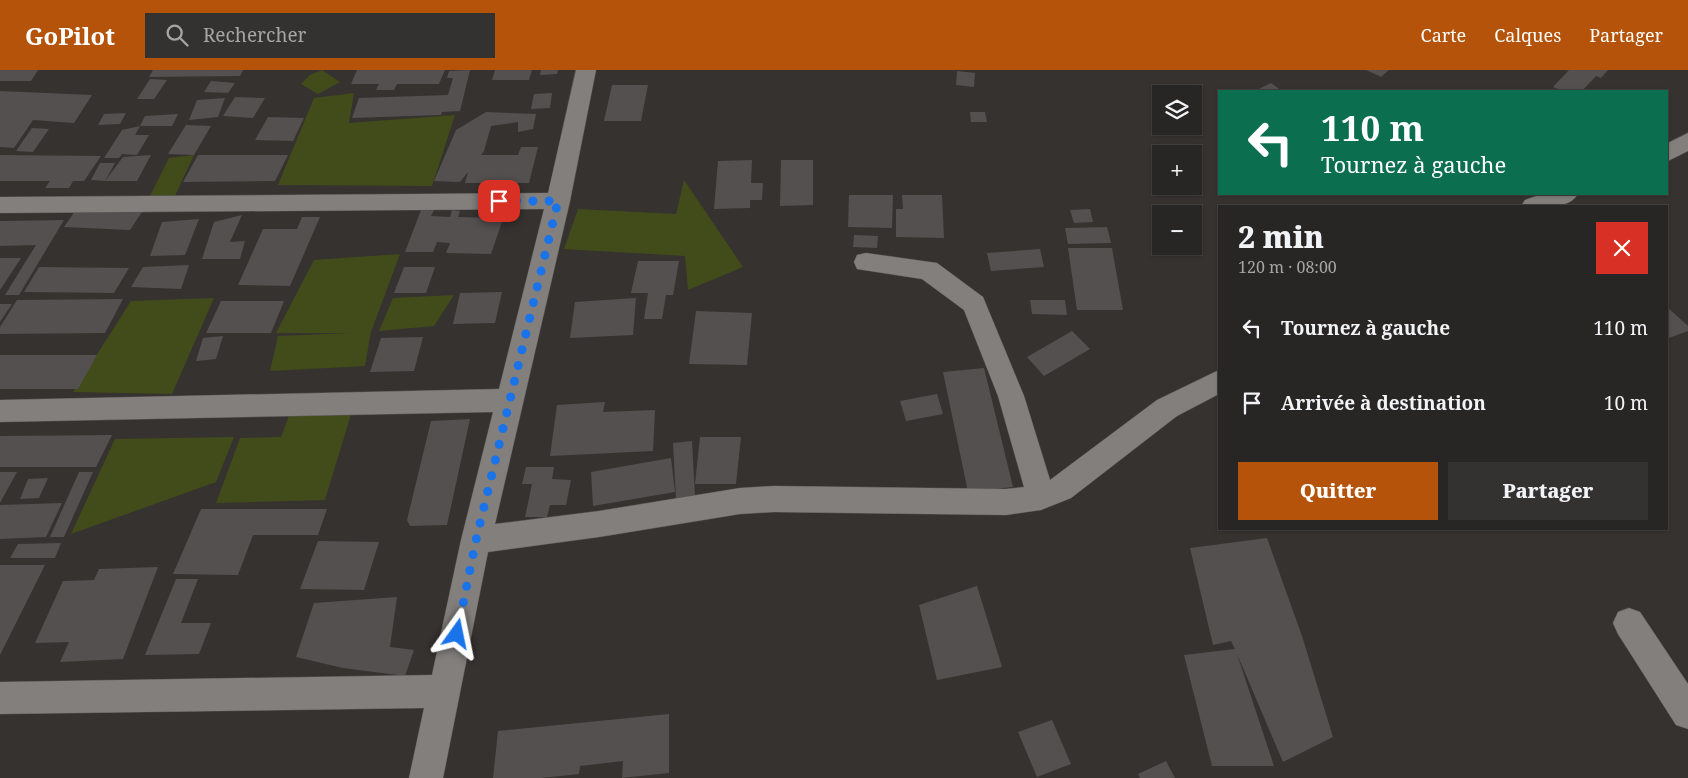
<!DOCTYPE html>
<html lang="fr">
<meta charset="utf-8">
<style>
body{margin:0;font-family:"Noto Serif",serif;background:#343231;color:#f1f3f6;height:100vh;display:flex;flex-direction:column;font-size:19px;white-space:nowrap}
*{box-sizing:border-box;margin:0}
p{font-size:16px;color:#a5a5a6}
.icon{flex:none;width:28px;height:28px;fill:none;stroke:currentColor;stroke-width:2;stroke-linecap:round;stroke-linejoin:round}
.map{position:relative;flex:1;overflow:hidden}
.sheet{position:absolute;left:1218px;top:135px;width:450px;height:325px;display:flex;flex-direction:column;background:#282624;border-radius:0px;box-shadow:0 1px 4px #0004,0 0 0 1px #444341}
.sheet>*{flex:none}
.hud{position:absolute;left:1218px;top:20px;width:450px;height:105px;border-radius:0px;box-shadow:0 1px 4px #0004,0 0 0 1px #444341;background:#0b6e4f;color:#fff;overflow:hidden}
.fabs{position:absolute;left:1152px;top:15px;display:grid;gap:10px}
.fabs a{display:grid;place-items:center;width:50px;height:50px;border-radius:0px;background:#282624;box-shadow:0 1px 4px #0004,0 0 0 1px #444341;font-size:25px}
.pin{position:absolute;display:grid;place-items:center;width:42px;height:42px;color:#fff;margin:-21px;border-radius:10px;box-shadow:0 2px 8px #0006}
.me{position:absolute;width:55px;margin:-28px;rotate:12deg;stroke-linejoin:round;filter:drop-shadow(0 0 4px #0008)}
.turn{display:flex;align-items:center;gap:18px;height:105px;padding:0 20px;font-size:22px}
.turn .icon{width:65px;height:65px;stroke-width:2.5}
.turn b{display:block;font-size:35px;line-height:42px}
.round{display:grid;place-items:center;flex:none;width:52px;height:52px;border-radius:0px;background:#343231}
.headline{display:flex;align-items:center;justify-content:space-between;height:85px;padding:0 20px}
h1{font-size:30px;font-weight:800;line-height:38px}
.primary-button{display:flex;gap:10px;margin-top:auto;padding:10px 20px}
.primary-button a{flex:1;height:58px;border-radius:0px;background:#b45309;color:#fff;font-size:20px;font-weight:800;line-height:58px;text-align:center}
.primary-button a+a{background:#343231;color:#f1f3f6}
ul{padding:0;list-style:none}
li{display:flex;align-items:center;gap:15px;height:75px;padding:0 20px}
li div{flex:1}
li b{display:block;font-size:19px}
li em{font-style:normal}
header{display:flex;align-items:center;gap:30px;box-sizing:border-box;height:70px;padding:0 25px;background:#b45309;color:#fff}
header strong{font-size:24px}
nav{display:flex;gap:28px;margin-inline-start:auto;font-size:18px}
.search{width:350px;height:45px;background:#343231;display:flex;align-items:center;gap:12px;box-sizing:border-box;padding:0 18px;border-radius:0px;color:#a5a5a6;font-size:19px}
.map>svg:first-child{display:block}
.green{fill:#414c1a}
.building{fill:#54504f}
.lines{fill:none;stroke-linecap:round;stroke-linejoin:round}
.minor-casing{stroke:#545250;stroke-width:1}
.minor{fill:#827f7c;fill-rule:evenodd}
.route{stroke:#1a73e8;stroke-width:9;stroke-dasharray:0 16.2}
</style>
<header>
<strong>GoPilot</strong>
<div class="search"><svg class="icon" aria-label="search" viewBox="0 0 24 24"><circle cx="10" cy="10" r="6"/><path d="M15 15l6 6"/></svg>Rechercher</div>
<nav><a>Carte</a><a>Calques</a><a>Partager</a></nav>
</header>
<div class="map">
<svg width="1688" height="708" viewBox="0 0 1688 708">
<rect width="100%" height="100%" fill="#363230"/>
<g class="green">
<path d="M322 0 340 12 318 24 301 14 310 5Z"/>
<path d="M354 23 349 53 455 45 432 116 278 115 314 28Z"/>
<path d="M194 85 173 130 149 128 169 88Z"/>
<path d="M684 110 743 197 688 220 685 186 564 179 578 139 676 144Z"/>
<path d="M400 184 371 262 365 296 270 301 278 266 351 263H276L314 190Z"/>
<path d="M454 225 434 256 379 261 393 228Z"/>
<path d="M214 228 172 324 73 322 131 231Z"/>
<path d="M352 341 325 430 216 433 240 368 281 367 290 343Z"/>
<path d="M234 367 216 412 71 464 115 369Z"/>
</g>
<g class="building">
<path d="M0 0H38L31 11H0Z"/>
<path d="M153 0H243L240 6 149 7Z"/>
<path d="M357 0H445L439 14H397L394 20H376L379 14H351Z"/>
<path d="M470 0 460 41 442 42 441 45 352 48 359 28 448 25 453 8H447L449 1Z"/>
<path d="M495 0H532L529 10H492Z"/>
<path d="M541 0H558L557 4 540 5Z"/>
<path d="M1366 0H1389L1381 7Z"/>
<path d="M1569 0H1608L1601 8 1596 6 1582 21H1563L1553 17Z"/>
<path d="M957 1 975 3 974 17 956 15Z"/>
<path d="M150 9 167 10 154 29H137Z"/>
<path d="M211 11 235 13 228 23 204 22Z"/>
<path d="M1271 13 1282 21H1255Z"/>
<path d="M612 15H648L641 51H604Z"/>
<path d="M0 21 92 25 74 53 33 50 14 78 0 77Z"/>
<path d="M552 23 550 38 531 39 534 24Z"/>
<path d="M235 27 265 28 253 48 223 46Z"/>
<path d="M225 28 218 47 189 50 197 30Z"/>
<path d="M486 42 536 44 533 59 518 62V52L491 56 484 81 481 85H518L521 77H538L529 113H465L468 102 460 112 434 111 456 60Z"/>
<path d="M970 42H985L987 52H971Z"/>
<path d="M126 43 120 54 98 55 104 44Z"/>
<path d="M178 44 172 56H140L145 46Z"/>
<path d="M268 47 304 48 293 71 255 70Z"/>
<path d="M186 55 211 56 194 85 168 84Z"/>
<path d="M140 56 135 65H149L137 85 122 84 119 88H104L122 60Z"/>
<path d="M32 58 49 59 33 82 16 81Z"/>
<path d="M0 85 101 86 84 111H73L69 118H45L50 111H0Z"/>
<path d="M151 85 137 111H105L123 87Z"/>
<path d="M198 85H288L275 111 183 112Z"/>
<path d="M752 90 751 113H763L762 130H750V138L714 139 718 91Z"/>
<path d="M781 90H813V135L780 136Z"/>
<path d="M100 93H115L105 111 91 110Z"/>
<path d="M849 125H893L892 158 848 157Z"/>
<path d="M902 125H942L944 168 896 167V139H903Z"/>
<path d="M77 138 142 142 130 160 64 157Z"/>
<path d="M1090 139 1093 152 1074 153 1070 140Z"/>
<path d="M421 140H434L431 146 450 147 452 140 460 141 458 147 495 148 498 140H506L491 184 446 183 450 173 437 172 433 182H405Z"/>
<path d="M242 145 230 172 245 171 240 189H202L214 152Z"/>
<path d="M302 147H320L290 216 238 215 263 159H297Z"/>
<path d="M199 149 185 185 150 186 162 152Z"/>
<path d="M64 150 19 225H5L36 175 0 176V151Z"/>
<path d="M1107 157 1111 173 1068 174 1065 158Z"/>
<path d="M854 165 878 166 877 178 853 177Z"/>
<path d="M1068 178H1112L1123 240H1077Z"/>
<path d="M1040 179 1044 197 991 201 987 183Z"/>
<path d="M0 188H21L0 220Z"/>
<path d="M638 191H679L673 225H666L662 249H644L648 223H631Z"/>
<path d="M189 195 181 219 131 217 143 197Z"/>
<path d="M39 197 129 198 114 223 24 222Z"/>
<path d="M404 197H435L426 223H394Z"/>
<path d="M502 222 495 253 453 254 460 223Z"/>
<path d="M636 228 633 265 570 268 575 232Z"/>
<path d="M123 229 105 263 0 264V257L17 230Z"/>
<path d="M1030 230H1065L1067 245 1032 244Z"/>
<path d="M221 231H284L271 263H206Z"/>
<path d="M0 234H12L0 252Z"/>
<path d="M1666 236 1688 256V261L1666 269Z"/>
<path d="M696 241 752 243 747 295 689 294Z"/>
<path d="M1072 261 1090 279 1044 306 1027 287Z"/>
<path d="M223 266 216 289 196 291 203 268Z"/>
<path d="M423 267 414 301 370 302 381 268Z"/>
<path d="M0 285H97L78 319H0Z"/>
<path d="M984 298 1013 417 968 422 943 302Z"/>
<path d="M937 324 943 344 906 351 900 331Z"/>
<path d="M605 332 603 342 655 340 653 381 550 386 557 335Z"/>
<path d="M470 349 447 455 410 456 407 450 431 351Z"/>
<path d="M112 365 96 397H0V366Z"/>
<path d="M700 367H741L736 414H695Z"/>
<path d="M692 371 695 427 676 429 673 373Z"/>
<path d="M671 388 675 422 593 436 591 402Z"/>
<path d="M526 397H554L552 409 571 410 566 435H550L547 447H525L532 414H522Z"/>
<path d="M0 402H17L0 433Z"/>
<path d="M79 402H93L64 467H50Z"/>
<path d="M48 408 39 428 20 429 28 409Z"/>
<path d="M62 433 46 467 0 469V435Z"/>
<path d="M201 439H327L318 465H253L238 505 173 504Z"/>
<path d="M1267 468 1302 566 1333 667 1283 692 1237 584 1274 696H1212L1184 585 1235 579 1231 571 1213 575 1190 478Z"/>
<path d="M318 471 379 472 364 520 300 519Z"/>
<path d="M61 473 55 488H10L18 474Z"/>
<path d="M0 495H45L0 585Z"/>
<path d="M158 497 123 589 60 592 69 572 35 573 63 511 94 510 99 499Z"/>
<path d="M176 509H198L181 553H211L199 584 145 585Z"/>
<path d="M977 516 1002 597 937 610 919 535Z"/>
<path d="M397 527 390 577 414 580 405 606 343 598 296 587 314 533Z"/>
<path d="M669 644V703L622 708 623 691 580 696 579 704 542 708H493L498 661Z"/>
<path d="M1052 650 1071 694 1037 707 1018 662Z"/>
<path d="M1166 691 1175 708H1140L1138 704Z"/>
</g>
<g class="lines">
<g class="minor-casing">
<g id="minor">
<path d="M576 0H596L570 131 495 454 599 441 740 418 774 416 1006 419 1024 417 998 326 964 240 922 209 857 199 854 192 857 185 866 183 937 193 983 227 1024 326 1050 410 1157 330 1219 300V324L1177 346 1071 428 1041 440 1006 445 774 442 740 444 599 467 488 482 443 708H409L424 638 0 644V612L432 605 461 470 493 342 0 352V330L499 319 544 139 0 143V127L548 123Z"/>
<path d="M1688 63V81L1666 92V74Z"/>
<path d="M1542 124H1578C1568 141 1539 136 1521 136L1525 130Z"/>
<path d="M1629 538 1640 542 1688 614V659L1676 655 1618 564 1613 553 1618 542Z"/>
</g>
</g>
<use href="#minor" class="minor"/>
</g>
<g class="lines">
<path class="route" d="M457 564 476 470 558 131H499"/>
</g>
</svg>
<div class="fabs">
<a><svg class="icon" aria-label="layers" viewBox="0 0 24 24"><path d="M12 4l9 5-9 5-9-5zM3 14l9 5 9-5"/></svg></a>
<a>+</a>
<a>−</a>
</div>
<div class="pin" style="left:499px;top:131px;background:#d93025"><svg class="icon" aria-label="arrive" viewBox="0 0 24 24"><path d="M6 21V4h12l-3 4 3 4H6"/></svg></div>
<svg class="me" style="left:457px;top:564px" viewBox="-20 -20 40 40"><path d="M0-17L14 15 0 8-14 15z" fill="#1a73e8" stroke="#fff" stroke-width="4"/></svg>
<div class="hud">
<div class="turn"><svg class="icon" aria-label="left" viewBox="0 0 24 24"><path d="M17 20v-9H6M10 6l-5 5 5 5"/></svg><div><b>110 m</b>Tournez à gauche</div></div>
</div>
<section class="sheet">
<div class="headline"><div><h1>2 min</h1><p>120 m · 08:00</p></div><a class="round" style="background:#d93025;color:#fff"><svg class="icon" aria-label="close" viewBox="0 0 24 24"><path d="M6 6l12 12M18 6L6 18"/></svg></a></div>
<ul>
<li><svg class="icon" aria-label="left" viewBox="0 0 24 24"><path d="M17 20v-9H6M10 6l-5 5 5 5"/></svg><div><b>Tournez à gauche</b></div><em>110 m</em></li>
<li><svg class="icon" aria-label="arrive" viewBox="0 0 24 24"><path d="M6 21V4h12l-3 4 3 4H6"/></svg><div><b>Arrivée à destination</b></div><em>10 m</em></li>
</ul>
<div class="primary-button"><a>Quitter</a><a>Partager</a></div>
</section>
</div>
